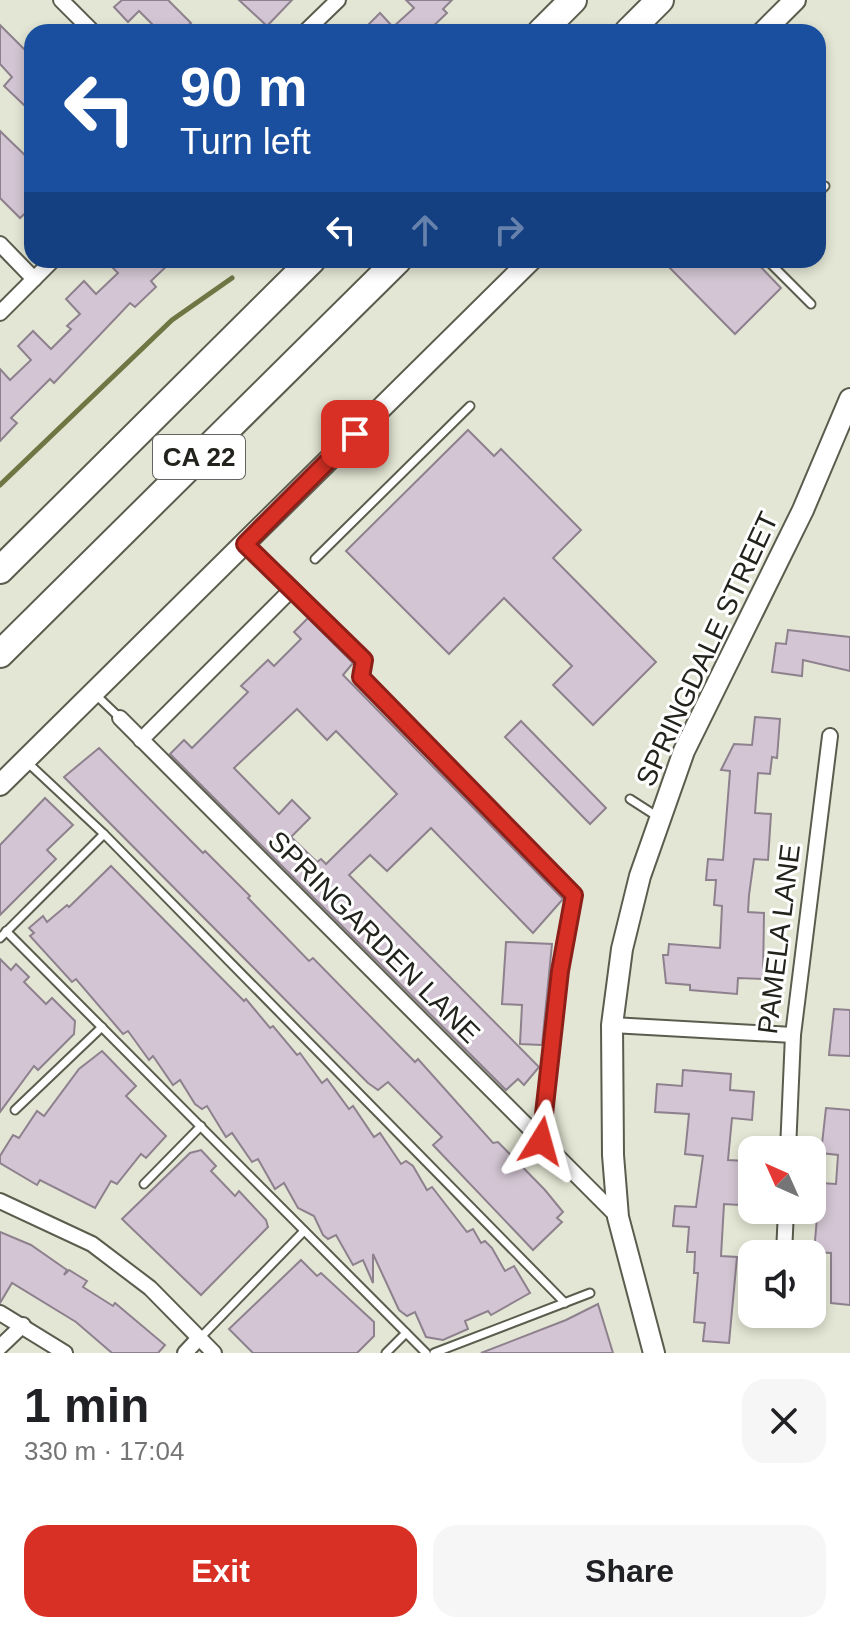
<!DOCTYPE html>
<meta charset="utf-8">
<style>
body{margin:0;font-family:Helvetica,sans-serif;background:#f6f6f6;color:#202124;height:100vh;display:flex;flex-direction:column;font-size:30px;white-space:nowrap}
*{box-sizing:border-box;margin:0}
p{font-size:26px;color:#757577}
.icon{flex:none;width:44px;height:44px;fill:none;stroke:currentColor;stroke-width:2;stroke-linecap:round;stroke-linejoin:round}
.map{position:relative;height:1353px;overflow:hidden}
.drawer{display:flex;flex-direction:column;background:#fff;flex:1}
.drawer>*{flex:none}
.hud{position:absolute;left:24px;top:24px;width:802px;height:244px;border-radius:24px;box-shadow:0 4px 12px #0003;background:#1a4fa0;color:#fff;overflow:hidden}
.needle{width:52px;rotate:315deg}
.buttons{position:absolute;left:738px;top:1136px;display:grid;gap:16px}
.buttons a{display:grid;place-items:center;width:88px;height:88px;border-radius:16px;background:#fff;box-shadow:0 4px 12px #0003;font-size:40px}
.pin{position:absolute;display:grid;place-items:center;width:68px;height:68px;color:#fff;margin:-34px;border-radius:16px;box-shadow:0 4px 12px #0006}
.me{position:absolute;width:88px;margin:-44px;rotate:8deg;stroke-linejoin:round;filter:drop-shadow(0 0 6px #0008)}
.turn{display:flex;align-items:center;gap:28px;height:168px;padding:0 24px;font-size:36px}
.turn .icon{width:104px;height:104px;stroke-width:2.5}
.turn b{display:block;font-size:56px;line-height:68px}
.lanes{display:flex;align-items:center;height:76px;padding:0 24px;background:#0003;justify-content:center;gap:40px;direction:ltr}
.lanes .off{opacity:.35}
.round{display:grid;place-items:center;flex:none;width:84px;height:84px;border-radius:24px;background:#f6f6f6}
.overview{display:flex;align-items:center;justify-content:space-between;height:136px;padding:0 24px}
h1{font-size:48px;font-weight:700;line-height:60px}
.primary-button{display:flex;gap:16px;margin-top:auto;padding:16px 24px}
.primary-button a{flex:1;height:92px;border-radius:24px;background:#d93025;color:#fff;font-size:32px;font-weight:700;line-height:92px;text-align:center}
.primary-button a+a{background:#f6f6f6;color:#202124}
.map>svg:first-child{display:block}
.lines{fill:none;stroke-linecap:round;stroke-linejoin:round}
.stream{stroke:#6f7644;stroke-width:5}
.building{fill:#d3c5d3;stroke:#8e818e;stroke-width:2;fill-rule:evenodd}
.lane-casing{stroke:#5a5d4d;stroke-width:11}
.street-casing{stroke:#5a5d4d;stroke-width:18}
.secondary-casing{stroke:#5a5d4d;stroke-width:24}
.highway-casing{stroke:#5a5d4d;stroke-width:30}
.lane{stroke:#fff;stroke-width:7}
.street{stroke:#fff;stroke-width:14}
.secondary{stroke:#fff;stroke-width:20}
.highway{stroke:#fff;stroke-width:26}
.route-casing{stroke:#8d1f18;stroke-width:20}
.route{stroke:#d93025;stroke-width:14}
.labels{text-anchor:middle;dominant-baseline:central;stroke-width:6;stroke-linejoin:round;paint-order:stroke}
.shield{fill:#fff;stroke:#646560;stroke-width:2}
.shield-label{font-size:26px;font-weight:bold;fill:#21231c}
.street-label{font-size:28px;fill:#21231c;stroke:#fff}
</style>
<div class="map">
<svg width="850" height="1353" viewBox="0 0 850 1353">
<rect width="100%" height="100%" fill="#e3e6d4"/>
<g class="lines">
<path class="stream" d="M0 485 172 320 232 278"/>
</g>
<g class="building">
<path d="M122 0H168L191 23 181 32H160L139 11 128 22 114 7Z"/>
<path d="M239 0H292L267 26Z"/>
<path d="M406 0H452L443 9 447 13 427 32H361L380 13 393 27 414 8Z"/>
<path d="M0 25 32 57V97L24 105 4 86 12 77 0 64Z"/>
<path d="M0 131 32 162V207L20 218 0 198Z"/>
<path d="M105 260H173L151 281 156 287 135 307 130 303 54 383 50 379 11 418 17 423 0 441V369L10 380 31 360 18 346 33 331 51 349 71 329 67 326 80 314 66 299 84 281 96 294 118 273Z"/>
<path d="M662 260H754L781 288 735 334Z"/>
<path d="M468 430 494 456 501 449 581 530 553 558 656 662 593 725 553 685 572 666 504 598 449 654 346 551Z"/>
<path d="M308 618 353 663 343 675 563 899 533 933 431 828 387 871 370 855 349 875 539 1067 524 1085 518 1079 506 1090 170 754 184 740 192 748 248 692 241 686 268 660 274 666 301 639 294 632ZM297 709 327 740 336 731 397 794 326 864 321 859 317 862 291 837 310 818 292 800 279 814 234 768Z"/>
<path d="M788 630 850 637V671L803 660 802 676 772 672 776 643 786 644Z"/>
<path d="M755 717 780 719 777 758 772 757 770 774 758 773 755 813 771 814 768 860 754 859 749 895 748 912 764 913 763 979 738 978 737 994 690 990V985L666 983 663 955H668L669 944 720 948 722 906 714 905 716 880H706L708 859 723 860 730 771 721 770 734 744 752 745Z"/>
<path d="M521 721 606 808 590 824 505 737Z"/>
<path d="M99 748 203 853 205 851 250 896 248 898 309 961 313 958 415 1062 418 1059 493 1143 498 1142 545 1190 563 1212 557 1218 562 1222 533 1250 433 1145 442 1137 388 1082 378 1090 368 1083 64 777Z"/>
<path d="M45 798 73 825 47 850 56 859 0 915V845Z"/>
<path d="M111 866 244 1001 246 999 270 1028 273 1026 297 1055 300 1053 322 1083 327 1079 349 1109 353 1106 374 1137 380 1133 401 1164 406 1161 413 1166 427 1190 432 1187 467 1232 473 1229 481 1243 485 1241 492 1248 505 1271 514 1266 530 1293 491 1315 488 1311 465 1321 468 1329 443 1340 426 1337 415 1312 407 1316 399 1310 373 1254V1283L363 1260 353 1265 336 1235 328 1239 323 1235 314 1216 298 1208 284 1183 275 1189 258 1159 252 1162 232 1133 226 1137 207 1106 202 1109 195 1104 180 1080 173 1085 153 1056 149 1060 128 1031 123 1034 76 979 72 982 30 936 34 933 29 928 43 916 47 922 67 905 69 907Z"/>
<path d="M506 942 552 944 542 1045 520 1044 522 1005 502 1004Z"/>
<path d="M0 959 11 970 16 964 29 977 24 982 46 1004 52 998 75 1021 74 1034 38 1070 34 1066 0 1112Z"/>
<path d="M834 1009 850 1010V1056L829 1055Z"/>
<path d="M102 1051 136 1086 126 1096 166 1136 146 1158 141 1154 117 1184 111 1181 95 1208 40 1180 37 1185 0 1163V1156L13 1135 19 1138 37 1111 44 1116 79 1069Z"/>
<path d="M683 1070 731 1074 730 1090 754 1092 752 1120 732 1118 728 1160 745 1161 740 1205 724 1204 721 1256 737 1257 729 1343 703 1341 705 1323 694 1322 698 1273H694L695 1252H687L689 1227 673 1226 675 1206 696 1207 703 1156 685 1154 689 1114 655 1112 657 1084 682 1086Z"/>
<path d="M826 1108 850 1110V1305L831 1303V1253L814 1252 820 1183 836 1184 838 1155 821 1153Z"/>
<path d="M201 1150 216 1166 211 1171 235 1196 239 1191 266 1220 268 1227 201 1295 122 1219 190 1153Z"/>
<path d="M0 1232 31 1245 67 1270 64 1275 69 1270 87 1281 83 1287 113 1306 115 1303 165 1345 158 1353H112L76 1322 12 1283 0 1303Z"/>
<path d="M301 1260 317 1276 321 1273 374 1322V1336L357 1353H253L229 1329Z"/>
<path d="M598 1304 613 1353H481L566 1320Z"/>
</g>
<g class="lines">
<g class="lane-casing">
<g id="lane">
<path d="M818 193 825 186"/>
<path d="M767 260 811 304"/>
<path d="M315 559 470 406"/>
<path d="M96 695 120 718"/>
<path d="M27 762 104 834"/>
<path d="M630 799 658 817"/>
<path d="M6 931 426 1353"/>
<path d="M0 938 104 834 565 1303"/>
<path d="M15 1110 102 1027"/>
<path d="M144 1184 201 1126"/>
<path d="M200 1338 304 1231"/>
<path d="M386 1353 406 1333"/>
<path d="M434 1353 590 1293"/>
</g>
</g>
<g class="street-casing">
<g id="street">
<path d="M61 0 93 32"/>
<path d="M305 32 338 0"/>
<path d="M0 244 34 279"/>
<path d="M0 313 53 260"/>
<path d="M292 589 364 660 361 677 574 895 560 971 541 1141"/>
<path d="M120 718 618 1217"/>
<path d="M141 740 292 589 245 544"/>
<path d="M612 1025 793 1035"/>
<path d="M788 1150 793 1035 830 736"/>
<path d="M0 1201 92 1244 150 1288 214 1353"/>
<path d="M784 1254 786 1210"/>
<path d="M0 1313 65 1353"/>
<path d="M0 1347 23 1325"/>
<path d="M185 1353 199 1338"/>
</g>
</g>
<g class="secondary-casing">
<g id="secondary">
<path d="M763 32 795 0"/>
<path d="M0 785 531 260"/>
<path d="M654 1353 618 1217 613 1155 612 1025 622 949 640 876 684 751 803 510 850 399"/>
</g>
</g>
<g class="highway-casing">
<g id="highway">
<path d="M541 32 573 0"/>
<path d="M628 32 660 0"/>
<path d="M0 570 312 260"/>
<path d="M0 654 398 260"/>
</g>
</g>
<use href="#lane" class="lane"/>
<use href="#street" class="street"/>
<use href="#secondary" class="secondary"/>
<use href="#highway" class="highway"/>
</g>
<g class="lines">
<g class="route-casing">
<path id="route" d="M355 434 245 544 364 660 361 677 574 895 560 971 541 1141"/>
</g>
<use href="#route" class="route"/>
</g>
<g class="labels">
<rect class="shield" x="153" y="435" width="92" height="44" rx="6"/>
<g class="shield-label">
<text x="199" y="457">CA 22</text>
</g>
<g class="street-label">
<text transform="translate(707 649) rotate(-65)">SPRINGDALE STREET</text>
<text transform="translate(374 937) rotate(45)">SPRINGARDEN LANE</text>
<text transform="translate(779 939) rotate(-83)">PAMELA LANE</text>
</g>
</g>
</svg>
<div class="buttons">
<a><svg class="needle" viewBox="-14 -14 28 28"><path d="M0-13l5 13h-10z" fill="#e53935"/><path d="M0 13l5-13h-10z" fill="#757577"/></svg></a>
<a><svg class="icon" aria-label="sound" viewBox="0 0 24 24"><path d="M4 9h4l5-4v14l-5-4H4zM17 9q2 3 0 6"/></svg></a>
</div>
<div class="pin" style="left:355px;top:434px;background:#d93025"><svg class="icon" aria-label="arrive" viewBox="0 0 24 24"><path d="M6 21V4h12l-3 4 3 4H6"/></svg></div>
<svg class="me" style="left:541px;top:1141px" viewBox="-20 -20 40 40"><path d="M0-17L14 15 0 8-14 15z" fill="#d93025" stroke="#fff" stroke-width="4"/></svg>
<div class="hud">
<div class="turn"><svg class="icon" aria-label="left" viewBox="0 0 24 24"><path d="M17 20v-9H6M10 6l-5 5 5 5"/></svg><div><b>90 m</b>Turn left</div></div>
<div class="lanes"><svg class="icon" aria-label="left" viewBox="0 0 24 24"><path d="M17 20v-9H6M10 6l-5 5 5 5"/></svg><svg class="icon off" aria-label="ahead" viewBox="0 0 24 24"><path d="M12 20V5M6 11l6-6 6 6"/></svg><svg class="icon off" aria-label="right" viewBox="0 0 24 24"><path d="M7 20v-9h11M14 6l5 5-5 5"/></svg></div>
</div>
</div>
<section class="drawer">
<div class="overview"><div><h1>1 min</h1><p>330 m · 17:04</p></div><a class="round"><svg class="icon" aria-label="close" viewBox="0 0 24 24"><path d="M6 6l12 12M18 6L6 18"/></svg></a></div>
<div class="primary-button"><a>Exit</a><a>Share</a></div>
</section>
